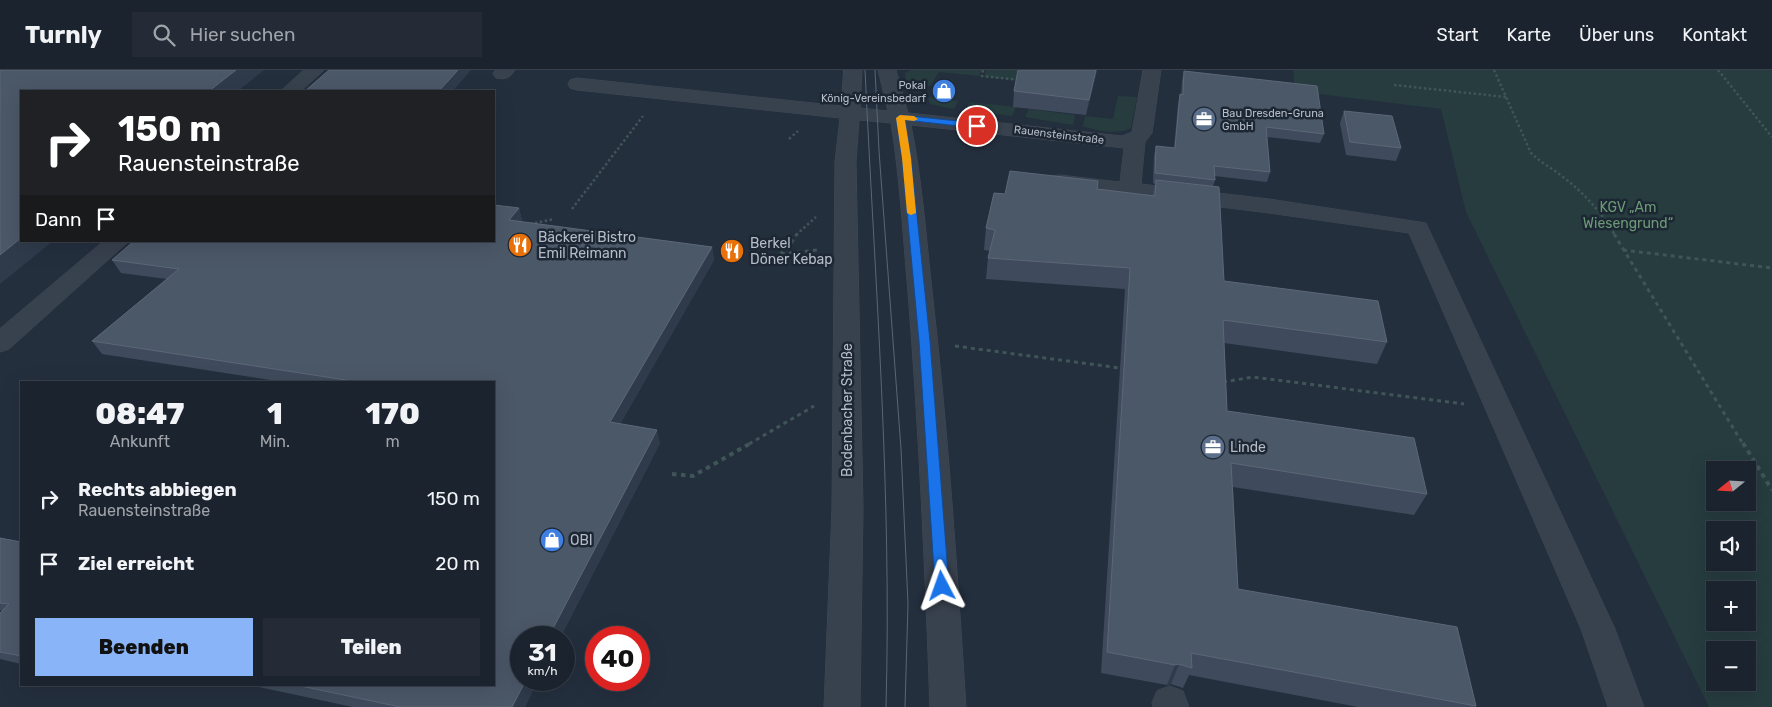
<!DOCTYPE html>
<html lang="de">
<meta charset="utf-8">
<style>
body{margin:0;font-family:Rubik,sans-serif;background:#242b36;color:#f1f3f6;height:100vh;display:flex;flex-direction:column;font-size:19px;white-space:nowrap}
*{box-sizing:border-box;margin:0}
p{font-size:16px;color:#a0a4aa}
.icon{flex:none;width:28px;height:28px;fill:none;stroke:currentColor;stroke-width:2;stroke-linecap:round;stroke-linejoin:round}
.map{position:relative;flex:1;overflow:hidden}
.drawer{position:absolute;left:20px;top:311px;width:475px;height:305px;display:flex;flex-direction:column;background:#1b232e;border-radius:0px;box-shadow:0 5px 20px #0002,0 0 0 1px #39404a}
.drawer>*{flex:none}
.guide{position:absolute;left:20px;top:20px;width:475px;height:152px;border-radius:0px;box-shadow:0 5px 20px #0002,0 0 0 1px #39404a;background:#202124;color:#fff;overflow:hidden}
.needle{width:32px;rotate:252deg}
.fabs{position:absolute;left:1706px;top:391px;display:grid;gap:10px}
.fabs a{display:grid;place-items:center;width:50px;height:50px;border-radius:0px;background:#1b232e;box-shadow:0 5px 20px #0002,0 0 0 1px #39404a;font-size:25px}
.speed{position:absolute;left:510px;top:556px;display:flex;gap:10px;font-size:25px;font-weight:700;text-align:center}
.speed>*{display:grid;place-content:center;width:65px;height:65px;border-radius:50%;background:#1b232e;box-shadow:0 5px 20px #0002,0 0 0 1px #39404a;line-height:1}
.speed small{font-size:12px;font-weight:400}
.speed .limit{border:8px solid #d22;background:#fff;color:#111}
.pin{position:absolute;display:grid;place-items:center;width:42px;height:42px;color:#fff;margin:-21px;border:2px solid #fff;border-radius:50%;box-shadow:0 1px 5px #0007}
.me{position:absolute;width:55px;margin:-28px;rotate:356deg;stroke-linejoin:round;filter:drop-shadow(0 0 4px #0008)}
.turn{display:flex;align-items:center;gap:18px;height:105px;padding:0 15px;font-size:22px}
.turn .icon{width:65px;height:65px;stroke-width:2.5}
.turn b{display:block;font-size:35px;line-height:42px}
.then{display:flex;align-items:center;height:48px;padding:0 15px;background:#0003;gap:10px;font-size:19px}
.eta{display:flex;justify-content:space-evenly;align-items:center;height:85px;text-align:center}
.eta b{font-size:30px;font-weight:800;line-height:35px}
.button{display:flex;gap:10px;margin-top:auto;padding:10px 15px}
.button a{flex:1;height:58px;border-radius:0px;background:#8ab4f8;color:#111;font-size:20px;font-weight:800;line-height:58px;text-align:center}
.button a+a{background:#242b36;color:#f1f3f6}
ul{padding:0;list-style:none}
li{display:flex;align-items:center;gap:15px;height:65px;padding:0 15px}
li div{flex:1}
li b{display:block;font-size:19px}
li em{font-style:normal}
header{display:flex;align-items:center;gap:30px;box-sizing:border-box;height:70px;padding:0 25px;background:#1b232e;border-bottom:1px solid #39404a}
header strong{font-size:24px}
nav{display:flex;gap:28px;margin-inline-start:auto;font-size:18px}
.search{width:350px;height:45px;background:#242b36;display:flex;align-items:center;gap:12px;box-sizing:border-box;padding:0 18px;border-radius:0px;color:#a0a4aa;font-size:19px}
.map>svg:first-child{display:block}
.green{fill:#263c3f;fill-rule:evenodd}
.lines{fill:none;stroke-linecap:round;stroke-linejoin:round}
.minor-casing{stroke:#414a57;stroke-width:1}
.path-far2{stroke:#3f5557;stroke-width:2.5;stroke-dasharray:2.5 2.5;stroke-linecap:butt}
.path-far1{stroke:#3f5557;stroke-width:3;stroke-dasharray:4 4;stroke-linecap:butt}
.path{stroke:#3f5557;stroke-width:4;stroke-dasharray:4.5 4.5;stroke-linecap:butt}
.minor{fill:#38414e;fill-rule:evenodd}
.tram{stroke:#5a6575;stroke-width:1}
.wall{fill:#3f4b5c}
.shaded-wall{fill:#2f3b4b}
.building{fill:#4b5868;stroke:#5c6777}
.route{fill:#1a73e8;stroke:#114b97}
.slow{fill:#f59e0b}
.labels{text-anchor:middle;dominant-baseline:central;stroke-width:5;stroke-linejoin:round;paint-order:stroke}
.far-poi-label{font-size:11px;fill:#b4bcc9;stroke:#1d2633;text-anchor:end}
.far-street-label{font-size:11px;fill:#b4bcc9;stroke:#1d2633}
.park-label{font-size:14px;fill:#6b9a76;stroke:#1d2633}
.poi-label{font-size:14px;fill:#b4bcc9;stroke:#1d2633;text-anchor:start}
.street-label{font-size:14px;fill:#b4bcc9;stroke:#1d2633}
</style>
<header>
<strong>Turnly</strong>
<div class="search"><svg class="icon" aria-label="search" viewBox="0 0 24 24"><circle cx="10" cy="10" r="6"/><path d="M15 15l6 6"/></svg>Hier suchen</div>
<nav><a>Start</a><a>Karte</a><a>Über uns</a><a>Kontakt</a></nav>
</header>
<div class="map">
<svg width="1772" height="637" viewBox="0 0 1772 637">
<rect width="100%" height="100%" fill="#242f3e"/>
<g class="green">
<path d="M911 0H982L979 6 939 2 930 16 906 13 905 3Z"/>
<path d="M986 0H1047L1043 13 984 7Z"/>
<path d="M1293 0H1772V637H1709L1466 142 1441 39 1295 21ZM1715 400H1748V432H1715ZM1715 460H1748V492H1715ZM1715 520H1748V552H1715ZM1715 580H1748V612H1715Z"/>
<path d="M1118 26 1137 27 1131 58C1118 65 1096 61 1083 56L1085 46 1113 49Z"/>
<path d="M928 27 958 31 954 39 930 34Z"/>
<path d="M970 32 1016 37 1012 46 966 40Z"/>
<path d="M1029 39 1075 45 1073 55 1025 47Z"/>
</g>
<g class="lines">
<g class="minor-casing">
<g id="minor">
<path d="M304 0H324L301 21H281Z"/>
<path d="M496 0H515C510 8 505 10 496 8L493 4Z"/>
<path d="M844 0H862L860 38 888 41 878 0H896L908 43 1122 66 1132 62 1143 0H1161L1152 63 1145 72 1141 114 1269 129 1426 153 1615 559 1644 637H1608L1581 559 1409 163 1269 143 1060 117 1052 116 1049 111 1052 106 1060 105 1120 112 1124 78 911 55C922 110 926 166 932 221 948 359 957 498 966 637H930C925 499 919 360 908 222 903 166 900 109 891 53L859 50 856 92 863 438 860 637H824L832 438 835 92 840 48 577 20 570 18 568 14 570 10 577 8 841 36Z"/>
<path d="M104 171H129L9 279 0 282V259Z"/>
<path d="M1170 616 1183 621 1189 637H1153L1152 633 1157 621Z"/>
</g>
</g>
<g class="path-far2">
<path d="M983 0 982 6 1020 10"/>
<path d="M1494 0 1531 83C1541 93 1552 98 1563 107 1585 124 1600 141 1615 165"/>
<path d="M1718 0 1772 67"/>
<path d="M1394 15 1506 27"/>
<path d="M789 69 798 61"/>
<path d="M572 139 643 46"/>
<path d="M530 154 554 149"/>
<path d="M796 165 816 147"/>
</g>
<g class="path-far1">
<path d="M1614 164 1743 374"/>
<path d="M1623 180 1772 198"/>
<path d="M780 184 788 178 797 164"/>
<path d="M781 184 817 180"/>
<path d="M955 276 1120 298"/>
<path d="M1223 312 1253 307 1464 334"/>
<path d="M749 374 814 336"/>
</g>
<g class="path">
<path d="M1743 373 1772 420"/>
<path d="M672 404 693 406 751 373"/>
</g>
<use href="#minor" class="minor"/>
<g class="tram">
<path d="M865 0C875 212 892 425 886 637"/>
<path d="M875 0 879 81 901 379 908 534 905 637"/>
</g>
</g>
<g class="wall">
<path d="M1018 0H1097L1086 45 1013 37 1014 21Z"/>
<path d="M1184 1 1324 64 1320 73 1267 67 1270 102 1267 112 1215 106V110L1213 116 1224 211 1387 272 1377 294 1224 273 1227 341 1427 424 1414 445 1233 417 1238 519 1476 636 1475 637H1358L1189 605 1183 618 1171 614 1167 615 1101 603 1125 219 986 209 988 188 990 181 984 180 986 158 1005 124 1097 119 1152 126 1155 114 1153 113 1154 86 1156 76 1174 78 1178 34 1180 24 1181 25 1182 10Z"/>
<path d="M1344 41 1401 78 1396 91 1346 85 1340 53Z"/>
<path d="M519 138 522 151 521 152 712 177 714 190 620 354 660 373 560 568H521V610H538L525 637H353L249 615H494V312H283L102 284 92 271 167 209 121 203 112 190Z"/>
<path d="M0 468 21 472V594L0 589V543L2 541 0 540Z"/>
</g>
<g class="shaded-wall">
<path d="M236 0H264L238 21H209Z"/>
<path d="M458 0H471L453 21H439Z"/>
<path d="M1096 0H1097L1086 45 1089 30Z"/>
<path d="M519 138 522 151 513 163 509 150Z"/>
<path d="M21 168V171H53L0 214V185Z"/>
<path d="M712 177 714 190 614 365 610 352Z"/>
<path d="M657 360 660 373 560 568H548Z"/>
<path d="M1179 594 1171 614 1167 615 1175 595Z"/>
<path d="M526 610H538L525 637H512Z"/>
</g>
<g class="building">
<path d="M0 0H236L209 21H21V168L0 185Z"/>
<path d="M329 0H458L439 21H305Z"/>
<path d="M1018 0H1096L1089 30 1014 21Z"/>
<path d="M1184 1 1317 16 1324 64 1266 57 1270 102 1214 96 1215 110 1155 103 1156 76 1175 78 1180 24 1183 25Z"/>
<path d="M1344 41 1392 46 1401 78 1350 72Z"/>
<path d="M1010 101 1098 111 1097 119 1155 126 1156 110 1219 117 1224 211 1378 231 1387 272 1223 250 1227 341 1414 368 1427 424 1231 393 1238 519 1457 557 1476 636 1191 583 1192 598 1179 594 1175 595 1107 582 1130 198 988 188 995 160 986 158 994 123 1005 124Z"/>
<path d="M494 135 519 138 509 150 712 177 610 352 657 360 548 568H521V610H526L512 637H400L296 615H494V312H359L92 271 179 199 112 190 134 171H494Z"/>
<path d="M0 468 21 472V586L0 582V543L9 534 0 533Z"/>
</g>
<path class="route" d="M900 45 977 53 981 56 977 58 905 50 911 88 930 271 949 516 947 520 942 522 937 520 935 516 919 271 902 88 896 48Z"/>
<path class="slow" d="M900 45 914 46 918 49 914 51 905 50 911 88 916 143 911 145 907 143 902 88 896 48Z"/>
<defs>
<g id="shop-disc" transform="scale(1.25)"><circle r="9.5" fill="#3f7fe0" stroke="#1d2633"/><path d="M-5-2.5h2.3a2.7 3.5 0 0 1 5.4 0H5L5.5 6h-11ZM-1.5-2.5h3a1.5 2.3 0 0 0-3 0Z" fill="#fff"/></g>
<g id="office-disc" transform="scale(1.25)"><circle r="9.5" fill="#5c6f8a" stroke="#1d2633"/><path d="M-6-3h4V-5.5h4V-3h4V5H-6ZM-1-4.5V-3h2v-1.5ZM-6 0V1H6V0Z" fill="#fff"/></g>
<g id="restaurant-disc" transform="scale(1.25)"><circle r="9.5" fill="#e8710a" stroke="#1d2633"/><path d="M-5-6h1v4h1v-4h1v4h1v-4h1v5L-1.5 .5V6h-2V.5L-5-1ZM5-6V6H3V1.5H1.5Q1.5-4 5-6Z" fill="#fff"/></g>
</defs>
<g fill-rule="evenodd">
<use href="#shop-disc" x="944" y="21"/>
<use href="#office-disc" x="1204" y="49"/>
<use href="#restaurant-disc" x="520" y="175"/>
<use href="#restaurant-disc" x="732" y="181"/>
<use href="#office-disc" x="1213" y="377"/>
<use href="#shop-disc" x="552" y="470"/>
</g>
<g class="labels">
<g class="far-poi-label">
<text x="926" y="15">Pokal<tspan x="926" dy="13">König-Vereinsbedarf</tspan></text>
<text x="1222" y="43" text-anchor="start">Bau Dresden-Gruna<tspan x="1222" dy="13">GmbH</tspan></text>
</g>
<g class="far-street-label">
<text transform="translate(1059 65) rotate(7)">Rauensteinstraße</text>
</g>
<g class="park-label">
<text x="1628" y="137">KGV „Am<tspan x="1628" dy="16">Wiesengrund“</tspan></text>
</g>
<g class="poi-label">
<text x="538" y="167">Bäckerei Bistro<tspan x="538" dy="16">Emil Reimann</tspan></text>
<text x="750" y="173">Berkel<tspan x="750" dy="16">Döner Kebap</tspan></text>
<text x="1230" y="377">Linde</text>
<text x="570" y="470">OBI</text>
</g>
<g class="street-label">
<text transform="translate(847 340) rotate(-90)">Bodenbacher Straße</text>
</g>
</g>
</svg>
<div class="fabs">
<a><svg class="needle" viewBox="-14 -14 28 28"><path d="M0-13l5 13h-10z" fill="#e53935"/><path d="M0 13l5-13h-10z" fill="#a0a4aa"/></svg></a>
<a><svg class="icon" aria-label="sound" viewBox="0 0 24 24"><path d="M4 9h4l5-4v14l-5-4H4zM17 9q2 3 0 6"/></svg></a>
<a>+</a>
<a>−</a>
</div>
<div class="speed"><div>31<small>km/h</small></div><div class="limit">40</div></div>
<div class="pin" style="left:977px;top:56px;background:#d93025"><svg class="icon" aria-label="arrive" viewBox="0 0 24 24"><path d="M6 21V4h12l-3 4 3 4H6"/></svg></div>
<svg class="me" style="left:942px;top:516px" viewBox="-20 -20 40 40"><path d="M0-17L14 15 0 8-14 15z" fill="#1a73e8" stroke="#fff" stroke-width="4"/></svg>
<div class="guide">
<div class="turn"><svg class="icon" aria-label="right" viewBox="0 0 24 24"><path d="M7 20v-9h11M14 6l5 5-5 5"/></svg><div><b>150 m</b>Rauensteinstraße</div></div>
<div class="then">Dann<svg class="icon" aria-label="arrive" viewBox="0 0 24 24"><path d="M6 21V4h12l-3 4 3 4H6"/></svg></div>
</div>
<section class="drawer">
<div class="eta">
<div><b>08:47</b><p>Ankunft</p></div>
<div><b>1</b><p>Min.</p></div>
<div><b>170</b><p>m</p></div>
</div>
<ul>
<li><svg class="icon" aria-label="right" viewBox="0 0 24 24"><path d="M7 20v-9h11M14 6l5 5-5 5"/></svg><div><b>Rechts abbiegen</b><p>Rauensteinstraße</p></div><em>150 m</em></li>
<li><svg class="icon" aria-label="arrive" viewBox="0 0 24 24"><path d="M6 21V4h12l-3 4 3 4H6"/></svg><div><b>Ziel erreicht</b></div><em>20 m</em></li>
</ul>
<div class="button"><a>Beenden</a><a>Teilen</a></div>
</section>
</div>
